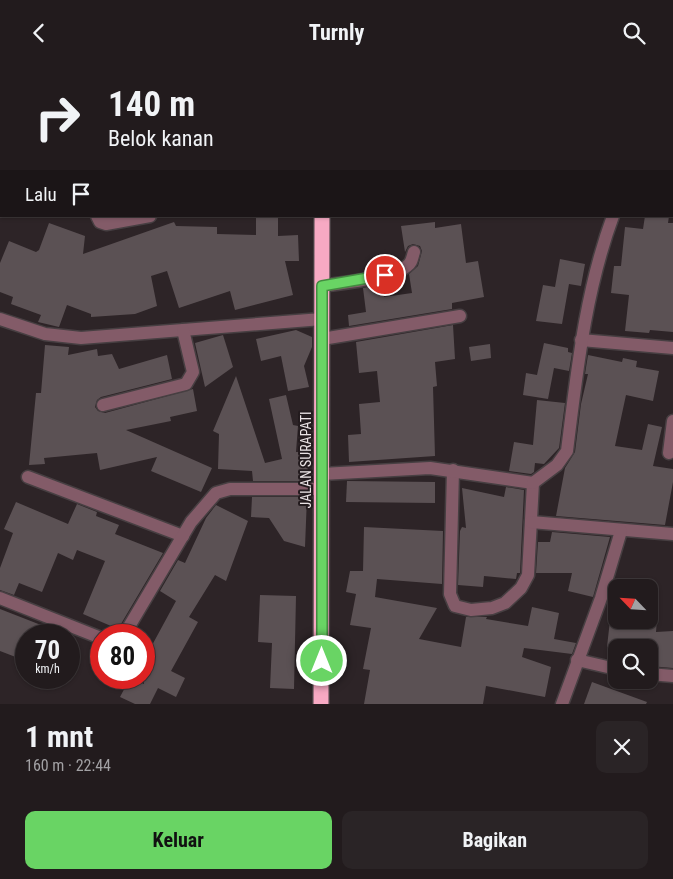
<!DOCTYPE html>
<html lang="id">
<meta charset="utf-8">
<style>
body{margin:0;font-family:"Roboto Condensed",sans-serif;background:#2a2426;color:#f1f3f6;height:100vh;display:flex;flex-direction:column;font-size:19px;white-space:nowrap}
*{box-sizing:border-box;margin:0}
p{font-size:16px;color:#a2a1a4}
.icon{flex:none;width:28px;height:28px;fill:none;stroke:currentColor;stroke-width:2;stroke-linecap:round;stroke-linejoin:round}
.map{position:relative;height:639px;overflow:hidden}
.drawer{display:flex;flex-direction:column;background:#221b1d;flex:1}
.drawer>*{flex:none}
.banner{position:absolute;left:0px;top:0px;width:674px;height:152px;box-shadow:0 1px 4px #0004,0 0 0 1px #3f393b;background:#221b1d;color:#f1f3f6;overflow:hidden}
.needle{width:32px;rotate:295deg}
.tools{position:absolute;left:608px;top:514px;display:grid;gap:10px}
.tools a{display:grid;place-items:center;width:50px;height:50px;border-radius:10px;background:#221b1d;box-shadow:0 1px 4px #0004,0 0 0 1px #3f393b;font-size:25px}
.speed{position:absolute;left:15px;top:559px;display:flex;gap:10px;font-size:25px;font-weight:700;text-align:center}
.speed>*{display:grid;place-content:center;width:65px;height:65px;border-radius:50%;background:#221b1d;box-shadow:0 1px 4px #0004,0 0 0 1px #3f393b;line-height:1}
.speed small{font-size:12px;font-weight:400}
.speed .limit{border:8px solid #d22;background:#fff;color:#111}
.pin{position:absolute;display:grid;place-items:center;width:42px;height:42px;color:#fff;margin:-21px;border:2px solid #fff;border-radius:50%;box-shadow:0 1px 5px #0007}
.me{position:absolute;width:55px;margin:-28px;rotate:0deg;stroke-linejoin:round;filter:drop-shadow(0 0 4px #0008)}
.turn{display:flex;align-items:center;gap:18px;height:105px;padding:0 25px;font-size:22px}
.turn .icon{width:65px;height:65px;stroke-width:2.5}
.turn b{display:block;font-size:35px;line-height:42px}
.then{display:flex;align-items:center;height:48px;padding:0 25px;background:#0003;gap:10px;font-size:19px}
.round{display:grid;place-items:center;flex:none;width:52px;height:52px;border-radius:10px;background:#2a2426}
.overview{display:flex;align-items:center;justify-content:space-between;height:85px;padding:0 25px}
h1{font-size:30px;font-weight:700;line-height:38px}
.primary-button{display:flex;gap:10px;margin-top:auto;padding:10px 25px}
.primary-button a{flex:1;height:58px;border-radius:10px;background:#69d464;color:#111;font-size:20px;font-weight:700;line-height:58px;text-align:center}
.primary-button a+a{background:#2a2426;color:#f1f3f6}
header{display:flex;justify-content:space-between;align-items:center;height:65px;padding:0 25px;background:#221b1d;font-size:22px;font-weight:700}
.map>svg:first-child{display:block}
.building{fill:#5b5154}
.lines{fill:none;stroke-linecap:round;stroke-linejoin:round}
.street-casing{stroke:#473f42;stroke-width:15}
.highway-casing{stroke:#473f42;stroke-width:18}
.street{stroke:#835b68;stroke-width:12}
.highway{stroke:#f7a9c3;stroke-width:15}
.route-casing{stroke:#448a41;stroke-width:12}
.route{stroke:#69d464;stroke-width:9}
.labels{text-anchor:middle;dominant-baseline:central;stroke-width:4;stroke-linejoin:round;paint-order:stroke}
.street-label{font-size:14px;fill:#eae3e5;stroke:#231b1e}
</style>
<header><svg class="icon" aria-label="back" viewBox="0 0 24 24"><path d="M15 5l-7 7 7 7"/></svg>Turnly<svg class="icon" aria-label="search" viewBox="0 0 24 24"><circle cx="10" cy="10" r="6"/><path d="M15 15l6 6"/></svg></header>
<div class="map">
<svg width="673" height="639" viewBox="0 0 673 639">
<rect width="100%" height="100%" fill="#2d2427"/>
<g class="building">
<path d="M256 151H278V171L298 170 299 196H285L293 230 235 245 230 226 179 243 167 206 151 211 157 241 135 249 91 252V249L67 240 59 262 38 257 41 250 11 239 13 232 0 227V198L9 176 36 187 39 185 49 158 85 171 83 189 174 157 176 161 217 162V169L256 170Z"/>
<path d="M645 151H669L668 158H673V267L650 265 649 268 625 266 629 230 611 228 614 201H621L625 162 643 164Z"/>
<path d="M435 157V163L461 159 466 198 478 196 484 232 452 238V244L349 261 348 250 366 247 363 223 382 219 384 232 412 228 409 209 418 201 422 186 420 181 413 179 408 181 405 187 401 161Z"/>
<path d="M560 194 585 199 581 221 569 219 562 259 536 256 543 220 555 222Z"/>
<path d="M453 260 455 294 435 297 437 321 433 322 435 391 349 397 348 370 361 369 359 339 380 337 377 306 359 308 356 277Z"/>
<path d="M296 265 312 272V282L304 301 309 322 288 326 281 291 261 296 256 274Z"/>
<path d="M223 270 233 302 205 322 195 278Z"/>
<path d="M544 278 568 283V287L572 288 569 306 554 303 548 334 523 330 526 308 537 310Z"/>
<path d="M490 279 491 293 471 296 469 282Z"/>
<path d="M45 280 69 282 68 290 97 284 98 291 112 289 119 304 167 290 172 314 101 332 97 335 95 342 98 346 105 348 193 324 197 346 170 352 171 356 126 365 212 403 201 427 151 406 157 392 100 405 97 388 44 393 45 399 29 400 36 328H41Z"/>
<path d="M588 290 622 297 623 293 637 296 636 302 659 306 653 336 626 330 615 381 642 385 648 359 662 362 653 401 673 404V417L665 460 556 451 565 403 575 387 581 339 588 309H585Z"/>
<path d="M236 311 265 398 282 394 269 334 286 330 293 360 298 361 296 387H309L307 416H253L252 406 218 404 219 369 213 366Z"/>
<path d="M537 335 565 338 559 383 544 399 535 398 534 407 531 409 509 406 514 377 533 380Z"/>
<path d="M347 416 435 417V438L346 437Z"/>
<path d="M506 422 524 425 520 508H517L516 514 484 511 483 522 458 520 460 466 462 462 466 463 462 423 504 432Z"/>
<path d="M252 432H307L305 482 284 476 269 453 251 452Z"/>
<path d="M16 437 68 459 77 439 97 447 96 451 119 460 115 469 163 488 118 564 83 549 105 496 77 485 73 495 58 488 42 527 19 518 14 530 0 525V503L13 468 4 464Z"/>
<path d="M216 440 248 456 226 516 215 510 189 552 198 557 171 606 185 613 176 632 158 623 150 639H135L120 632 130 613 144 619V595L176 536 160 526 178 495 185 498 206 453Z"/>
<path d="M364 462 443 466 442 519 377 514 375 532 437 543 419 574 461 582 466 552H487L486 554 528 561 532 542 559 548 554 574 576 578 572 589 524 583 522 592 551 602 545 632 486 621 483 639H364L370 605 363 604 371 563 350 560 356 529 346 527 350 506H363Z"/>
<path d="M552 467 610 472 593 532 568 526 572 508H536L538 477H550Z"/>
<path d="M260 530 296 531 294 624 270 623 272 578 258 577Z"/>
<path d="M0 544 64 569V570H26V596L0 586Z"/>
<path d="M610 555H657L656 567 673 566V603L649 601V582H607Z"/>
<path d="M592 617 647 637 646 639H584Z"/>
</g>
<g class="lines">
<g class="street-casing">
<g id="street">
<path d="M672 31H673"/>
<path d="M0 54H1"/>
<path d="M672 120H673"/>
<path d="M97 151 100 157 106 159 150 151"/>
<path d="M322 221C341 218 394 213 407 201 412 198 412 193 414 187"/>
<path d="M0 254 45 269 81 273 322 254"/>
<path d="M322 274 460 251"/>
<path d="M581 275 673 283"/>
<path d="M103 340 186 319 193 307 183 265"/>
<path d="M669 388 673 356"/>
<path d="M453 405 450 529 455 541 471 545 492 543 505 538 521 523 528 510 533 418"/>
<path d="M322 409 430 403 533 418"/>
<path d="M28 412 183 471"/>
<path d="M533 418 557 400 567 386C577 306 585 227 613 151"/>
<path d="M531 457 673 469"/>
<path d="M0 533 101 573"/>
<path d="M124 570 191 457 216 428 230 424H322"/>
<path d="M577 595 616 604"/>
<path d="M649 609 673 611"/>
<path d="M562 639 601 533 621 466"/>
</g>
</g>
<g class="highway-casing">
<g id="highway">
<path d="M323 1V0"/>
<path d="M321 639 322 151"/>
</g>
</g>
<use href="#street" class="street"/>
<use href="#highway" class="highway"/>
</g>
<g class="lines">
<g class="route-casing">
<path id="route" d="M322 596V221L385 210"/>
</g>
<use href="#route" class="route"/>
</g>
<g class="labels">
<g class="street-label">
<text transform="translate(306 395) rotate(-90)">JALAN SURAPATI</text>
</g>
</g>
</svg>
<div class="tools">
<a><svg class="needle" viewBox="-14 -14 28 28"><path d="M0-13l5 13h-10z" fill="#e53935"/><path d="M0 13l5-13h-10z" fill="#a2a1a4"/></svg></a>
<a><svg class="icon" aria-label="search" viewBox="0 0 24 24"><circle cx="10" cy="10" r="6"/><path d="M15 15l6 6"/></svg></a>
</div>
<div class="speed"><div>70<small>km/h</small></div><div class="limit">80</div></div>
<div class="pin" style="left:385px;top:210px;background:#d93025"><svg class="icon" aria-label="arrive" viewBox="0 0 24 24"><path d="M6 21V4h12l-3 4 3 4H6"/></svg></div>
<svg class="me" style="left:322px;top:596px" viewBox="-20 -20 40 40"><circle r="17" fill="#69d464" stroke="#fff" stroke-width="3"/><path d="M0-11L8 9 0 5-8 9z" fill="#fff"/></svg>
<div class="banner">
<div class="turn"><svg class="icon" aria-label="right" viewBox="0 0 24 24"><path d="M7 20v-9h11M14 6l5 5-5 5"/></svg><div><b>140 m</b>Belok kanan</div></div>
<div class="then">Lalu<svg class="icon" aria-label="arrive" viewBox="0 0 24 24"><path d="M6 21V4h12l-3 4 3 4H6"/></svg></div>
</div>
</div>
<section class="drawer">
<div class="overview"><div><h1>1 mnt</h1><p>160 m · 22:44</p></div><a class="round"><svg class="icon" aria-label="close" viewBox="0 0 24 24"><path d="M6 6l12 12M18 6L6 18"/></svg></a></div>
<div class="primary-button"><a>Keluar</a><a>Bagikan</a></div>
</section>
